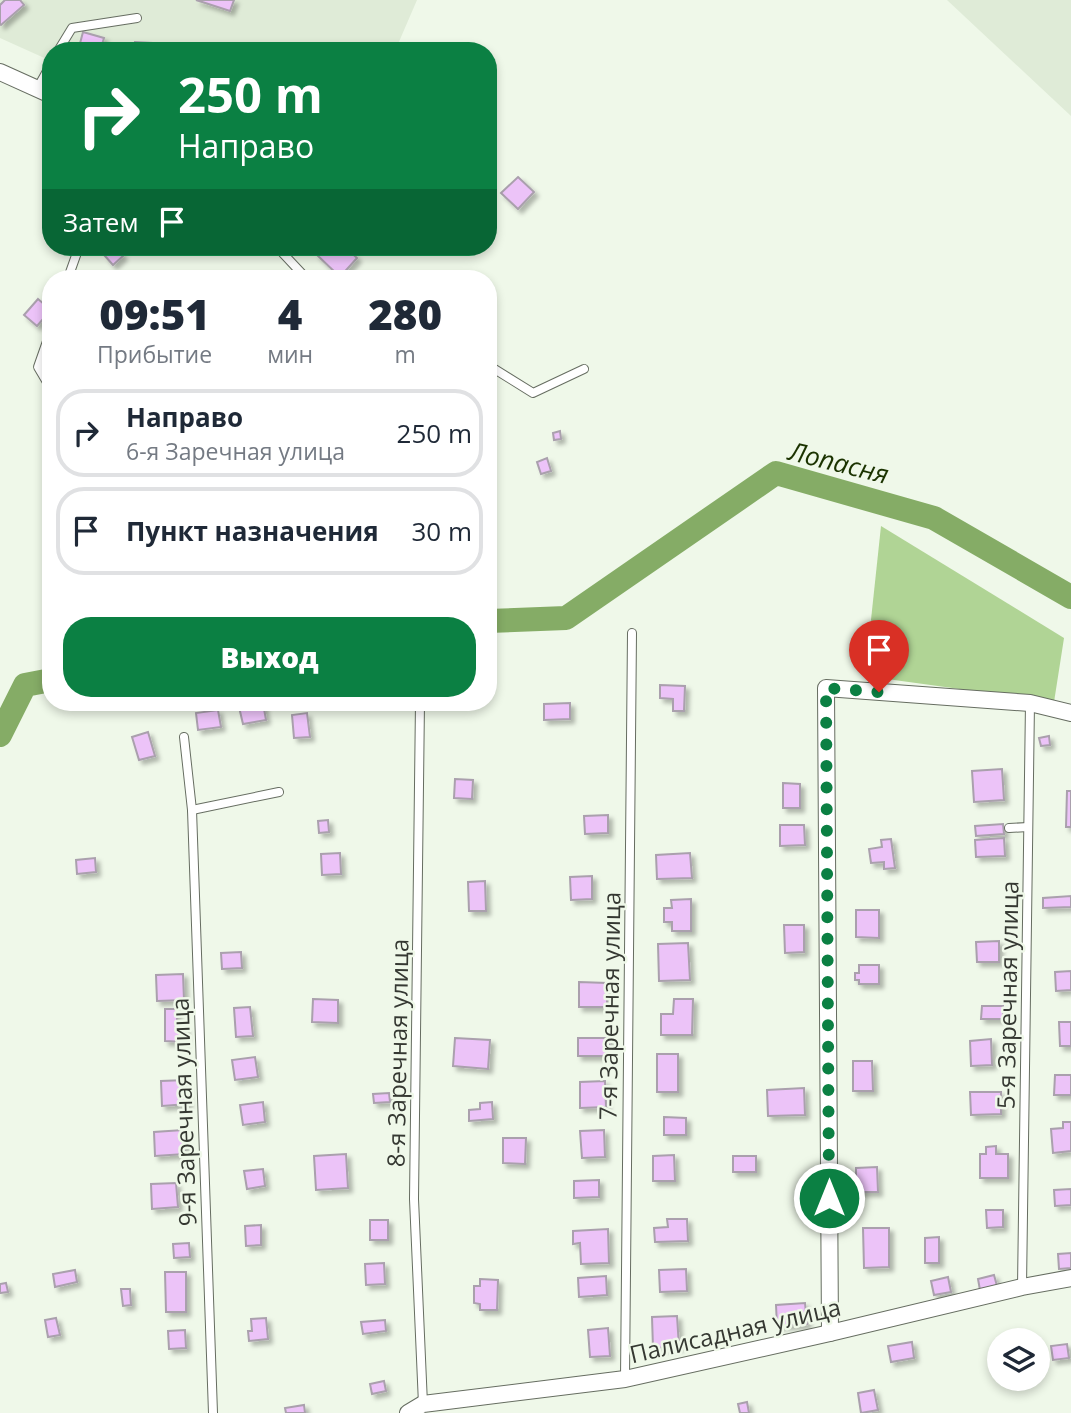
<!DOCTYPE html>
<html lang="ru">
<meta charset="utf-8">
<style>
body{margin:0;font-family:"Open Sans",sans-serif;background:#f6f6f7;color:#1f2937;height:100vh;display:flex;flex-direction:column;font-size:26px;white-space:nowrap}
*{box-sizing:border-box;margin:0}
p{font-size:23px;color:#747a83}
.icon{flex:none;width:38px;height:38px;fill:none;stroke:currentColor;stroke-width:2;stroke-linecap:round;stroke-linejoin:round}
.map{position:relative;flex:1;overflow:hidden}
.panel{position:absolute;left:42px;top:270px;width:455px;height:441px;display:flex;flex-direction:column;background:#fff;border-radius:28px;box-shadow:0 4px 10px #0003}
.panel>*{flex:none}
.hud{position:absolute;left:42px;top:42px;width:455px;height:214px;border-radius:28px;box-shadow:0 4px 10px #0003;background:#0b8043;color:#fff;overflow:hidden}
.fabs{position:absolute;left:987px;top:1328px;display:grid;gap:14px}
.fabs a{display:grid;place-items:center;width:63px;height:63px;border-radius:50%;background:#fff;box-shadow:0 4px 10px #0003;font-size:35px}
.pin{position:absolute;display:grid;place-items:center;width:60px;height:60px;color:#fff;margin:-72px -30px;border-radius:50% 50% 50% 0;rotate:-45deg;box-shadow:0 0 7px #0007}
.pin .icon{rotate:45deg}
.me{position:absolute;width:77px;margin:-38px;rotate:0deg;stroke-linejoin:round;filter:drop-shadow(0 0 5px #0008)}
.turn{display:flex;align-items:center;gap:24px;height:147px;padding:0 21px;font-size:32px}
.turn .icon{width:91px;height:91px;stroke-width:2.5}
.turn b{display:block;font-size:49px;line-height:60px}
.then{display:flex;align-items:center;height:66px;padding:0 21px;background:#0003;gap:14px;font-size:26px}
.eta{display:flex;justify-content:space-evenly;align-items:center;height:119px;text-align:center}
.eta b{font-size:42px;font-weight:800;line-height:49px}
.primary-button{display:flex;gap:14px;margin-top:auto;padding:14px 21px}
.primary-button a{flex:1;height:80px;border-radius:28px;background:#0b8043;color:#fff;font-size:28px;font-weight:800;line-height:80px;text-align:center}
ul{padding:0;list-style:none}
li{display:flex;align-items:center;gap:21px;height:88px;margin:0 14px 10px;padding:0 7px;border:4px solid #e0e1e3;border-radius:28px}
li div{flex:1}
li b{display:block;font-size:26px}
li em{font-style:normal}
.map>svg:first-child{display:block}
.built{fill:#dfebd7}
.green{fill:#b0d495}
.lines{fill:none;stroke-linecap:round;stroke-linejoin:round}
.river{stroke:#85ac66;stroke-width:24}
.building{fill:#ecc3f8;stroke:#aaa0ad;stroke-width:2;filter:url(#shadow)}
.service-casing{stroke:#666d61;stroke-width:10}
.minor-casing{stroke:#666d61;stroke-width:18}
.service{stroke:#fff;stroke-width:8}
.minor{stroke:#fff;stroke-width:16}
.route{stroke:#0b8043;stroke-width:12;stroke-dasharray:0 21.6}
.labels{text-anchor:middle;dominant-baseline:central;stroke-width:5;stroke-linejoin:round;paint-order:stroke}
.street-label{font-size:24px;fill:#353832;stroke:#eff8e9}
.water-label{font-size:26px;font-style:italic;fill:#1b3300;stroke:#eff8e9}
</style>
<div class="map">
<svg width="1071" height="1413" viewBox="0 0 1071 1413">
<defs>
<filter id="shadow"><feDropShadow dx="4" dy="4" stdDeviation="2" flood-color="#0004"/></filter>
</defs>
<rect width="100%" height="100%" fill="#eff8e9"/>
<g class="built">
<path d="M0 0H417L395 51H51V61L0 38Z"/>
<path d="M947 0H1071V116Z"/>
</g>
<path class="green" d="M881 526 1064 638 1054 702 865 676Z"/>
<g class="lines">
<g class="river">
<path d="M488 621 566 618 776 473 934 518 1071 597"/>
<path d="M0 735 25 685 51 680"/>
</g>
</g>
<g class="building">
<path d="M5 0H20L24 5 1 25 0 24V5Z"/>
<path d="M196 0H234L230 11Z"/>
<path d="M83 32 104 38 100 51H78Z"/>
<path d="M135 42 152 43V51H135Z"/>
<path d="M518 177 534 192 518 209 501 193Z"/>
<path d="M115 247 123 256 113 265 105 256Z"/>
<path d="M323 247H345L357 258 340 277 316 254Z"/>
<path d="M38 299 51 310 37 326 24 315Z"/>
<path d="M560 431 561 439 554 440 553 433Z"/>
<path d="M547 458 551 471 541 474 537 462Z"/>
<path d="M660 685 685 686 684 711H673V699L660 698Z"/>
<path d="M263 703 266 720 243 724 239 707Z"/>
<path d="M570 703V719L544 720V704Z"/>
<path d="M218 710 221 727 198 730 196 713Z"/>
<path d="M307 713 310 737 294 738 292 715Z"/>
<path d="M148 732 155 756 139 760 132 737Z"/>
<path d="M1049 736 1050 745 1041 746 1039 738Z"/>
<path d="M1002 769 1004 800 974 802 972 771Z"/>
<path d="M455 779 473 780 472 799 454 798Z"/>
<path d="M783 783 800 784V808H783Z"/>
<path d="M1067 791H1071V827H1066Z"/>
<path d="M608 815V833L585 834 584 816Z"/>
<path d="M328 820 329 832 319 833 318 821Z"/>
<path d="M1003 824 1004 834 976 836 975 826Z"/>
<path d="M780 825H804L805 845 780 846Z"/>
<path d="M1004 838 1005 856 976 857 975 840Z"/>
<path d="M891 839 895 868 884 869V862L871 863 869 849 882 847 881 840Z"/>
<path d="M340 853 341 874 322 875 321 854Z"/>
<path d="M690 853 692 878 657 879 656 855Z"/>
<path d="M95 858 96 872 77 874 76 860Z"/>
<path d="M592 876V899L571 900 570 877Z"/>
<path d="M485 881 486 911H469L468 882Z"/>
<path d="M1071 896V907L1043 908V898Z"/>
<path d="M691 899V931H672V922H664V908H672L671 900Z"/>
<path d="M856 910H879V938L856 937Z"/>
<path d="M784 925H804V952L785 953Z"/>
<path d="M999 941V962H977L976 942Z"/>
<path d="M688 943 690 980 659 981 658 944Z"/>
<path d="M241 952 242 968 222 969 221 953Z"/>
<path d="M859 965H879V984H859V980H855V973H859Z"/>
<path d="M1071 971V990L1056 991 1055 972Z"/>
<path d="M183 974 184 1000 157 1001 156 975Z"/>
<path d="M579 982 607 983V1007H579Z"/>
<path d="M313 999 338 1000V1023L312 1022Z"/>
<path d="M674 999H693L692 1035H661V1014H673Z"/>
<path d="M982 1006H1003V1019H981Z"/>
<path d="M250 1007 253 1036 236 1037 234 1008Z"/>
<path d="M165 1009H177V1027H185V1042L165 1041Z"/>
<path d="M1059 1022H1071V1046H1060Z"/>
<path d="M455 1038 490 1040 488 1069 453 1066Z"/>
<path d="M578 1038H609L610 1056H578Z"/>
<path d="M991 1039 992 1065 971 1066 970 1041Z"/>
<rect x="657" y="1054" width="21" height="38"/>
<path d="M255 1057 258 1077 235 1080 232 1060Z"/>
<path d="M853 1061H872L873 1091H853Z"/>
<path d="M1055 1075H1071V1095H1054Z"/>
<path d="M186 1080 188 1104 162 1106 161 1081Z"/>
<path d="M605 1081 606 1107 580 1108V1082Z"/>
<path d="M804 1088 805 1115 768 1116 767 1090Z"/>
<path d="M970 1092H1001V1114L971 1115Z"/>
<path d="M389 1093 390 1102 374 1103 373 1094Z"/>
<path d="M263 1102 265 1122 243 1125 240 1105Z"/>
<path d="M492 1102 493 1119 469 1121V1110L480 1109V1103Z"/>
<path d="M664 1117 686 1118V1135H664Z"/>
<path d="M1063 1122H1071V1151L1053 1153 1051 1129 1063 1128Z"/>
<path d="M183 1130 185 1154 155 1156 154 1132Z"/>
<path d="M604 1130 605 1157 582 1158 580 1131Z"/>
<path d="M503 1138H526L525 1164 503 1163Z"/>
<path d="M996 1146V1154H1008V1178H980V1154H986V1147Z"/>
<path d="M346 1154 348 1188 316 1190 314 1156Z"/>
<path d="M674 1155 675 1181H653V1156Z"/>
<rect x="733" y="1156" width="23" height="16"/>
<path d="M877 1167 878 1192H856V1168Z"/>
<path d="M263 1169 265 1186 247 1189 244 1171Z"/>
<path d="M599 1180V1197L574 1198V1181Z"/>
<path d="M176 1183 178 1207 152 1209 151 1184Z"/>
<path d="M1071 1189V1205L1055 1206 1054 1190Z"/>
<path d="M986 1210H1003V1227L987 1228Z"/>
<path d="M667 1219H687L688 1241 655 1242 654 1228 668 1227Z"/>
<rect x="370" y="1220" width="18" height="20"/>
<path d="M261 1225V1245L246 1246 245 1226Z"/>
<path d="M863 1228H889V1267L864 1268Z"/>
<path d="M608 1229 609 1263 581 1264 580 1243 573 1244V1231Z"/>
<path d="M939 1237V1263H925V1238Z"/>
<path d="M189 1243 190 1257 174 1258 173 1244Z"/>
<path d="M1071 1253V1268L1059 1269 1058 1254Z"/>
<path d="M384 1263 385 1284 366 1285 365 1264Z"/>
<path d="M686 1269 687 1291 660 1292 659 1270Z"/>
<path d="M75 1270 77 1282 55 1287 53 1274Z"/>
<path d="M165 1272H186V1312H166Z"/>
<path d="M994 1275 997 1286 980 1290 978 1279Z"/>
<path d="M606 1276 607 1295 579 1297 578 1278Z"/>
<path d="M948 1277 951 1292 934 1295 931 1281Z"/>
<path d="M480 1279 498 1280 497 1310H480V1304L474 1303V1286H480Z"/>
<path d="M6 1283 8 1292 0 1293V1284Z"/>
<path d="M121 1289H130L131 1305 123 1306Z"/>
<path d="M805 1303 807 1324 777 1326 776 1305Z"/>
<path d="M677 1316 679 1347 653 1348 652 1317Z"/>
<path d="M56 1318 60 1335 48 1337 45 1320Z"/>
<path d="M266 1318 268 1339 249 1341 248 1331H252L251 1319Z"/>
<path d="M385 1320 386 1331 363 1334 361 1322Z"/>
<path d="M608 1328 610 1356 590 1357 588 1330Z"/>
<path d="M185 1330 186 1348 169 1349 168 1331Z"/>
<path d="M912 1342 914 1358 891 1362 888 1346Z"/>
<path d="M1067 1344 1069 1358 1053 1360 1051 1346Z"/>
<path d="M384 1381 386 1391 372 1394 370 1384Z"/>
<path d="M874 1390 878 1410 861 1413 858 1393Z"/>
<path d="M747 1402 749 1413H740L738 1404Z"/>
<path d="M304 1405 305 1413H286L285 1408Z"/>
</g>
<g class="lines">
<g class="service-casing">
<g id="service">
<path d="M58 51 72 28 137 18"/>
<path d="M37 89 51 64"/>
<path d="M277 247 306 278"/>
<path d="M68 278 79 247"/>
<path d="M51 330 38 367 51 389"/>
<path d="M488 365 533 393 584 369"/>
<path d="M420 702 414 1199 423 1404"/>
<path d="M184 737 192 810 213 1413"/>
<path d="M192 810 279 792"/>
<path d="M1009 828 1028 827"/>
<path d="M1022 1287 1030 703"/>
<path d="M625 1379 632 633"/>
</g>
</g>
<g class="minor-casing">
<g id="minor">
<path d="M0 72 51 95"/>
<path d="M830 1333 826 688 1030 703 1071 713"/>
<path d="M408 1413 423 1404 625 1379 830 1333 1022 1287 1071 1278"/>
</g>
</g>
<use href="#service" class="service"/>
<use href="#minor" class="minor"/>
</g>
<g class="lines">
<path class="route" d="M829 1198 826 688 879 692"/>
</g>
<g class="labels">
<g class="street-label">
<text transform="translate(1007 995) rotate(-89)">5-я Заречная улица</text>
<text transform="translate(609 1006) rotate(-89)">7-я Заречная улица</text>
<text transform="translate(397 1053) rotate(-89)">8-я Заречная улица</text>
<text transform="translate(183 1112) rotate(-92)">9-я Заречная улица</text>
<text transform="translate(735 1330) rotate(-13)">Палисадная улица</text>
</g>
<g class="water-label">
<text transform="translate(839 462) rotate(14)">Лопасня</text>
</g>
</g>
</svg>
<div class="fabs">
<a><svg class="icon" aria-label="layers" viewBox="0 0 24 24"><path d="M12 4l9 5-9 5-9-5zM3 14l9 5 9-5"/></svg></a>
</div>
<div class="pin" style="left:879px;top:692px;background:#d93025"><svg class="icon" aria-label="arrive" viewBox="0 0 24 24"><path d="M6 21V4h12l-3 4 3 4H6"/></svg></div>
<svg class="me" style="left:829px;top:1198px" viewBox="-20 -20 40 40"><circle r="17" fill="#0b8043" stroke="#fff" stroke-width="3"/><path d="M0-11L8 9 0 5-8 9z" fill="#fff"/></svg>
<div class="hud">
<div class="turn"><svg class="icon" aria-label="right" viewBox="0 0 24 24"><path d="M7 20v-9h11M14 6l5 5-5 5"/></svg><div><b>250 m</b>Направо</div></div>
<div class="then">Затем<svg class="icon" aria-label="arrive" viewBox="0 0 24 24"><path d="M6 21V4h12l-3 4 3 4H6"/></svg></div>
</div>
<section class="panel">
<div class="eta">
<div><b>09:51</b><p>Прибытие</p></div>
<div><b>4</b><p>мин</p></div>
<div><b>280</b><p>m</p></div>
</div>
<ul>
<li><svg class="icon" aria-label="right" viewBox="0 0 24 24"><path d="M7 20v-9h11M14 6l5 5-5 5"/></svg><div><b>Направо</b><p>6-я Заречная улица</p></div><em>250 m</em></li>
<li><svg class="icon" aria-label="arrive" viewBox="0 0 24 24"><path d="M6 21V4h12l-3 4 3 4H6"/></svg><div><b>Пункт назначения</b></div><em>30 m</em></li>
</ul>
<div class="primary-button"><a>Выход</a></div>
</section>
</div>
